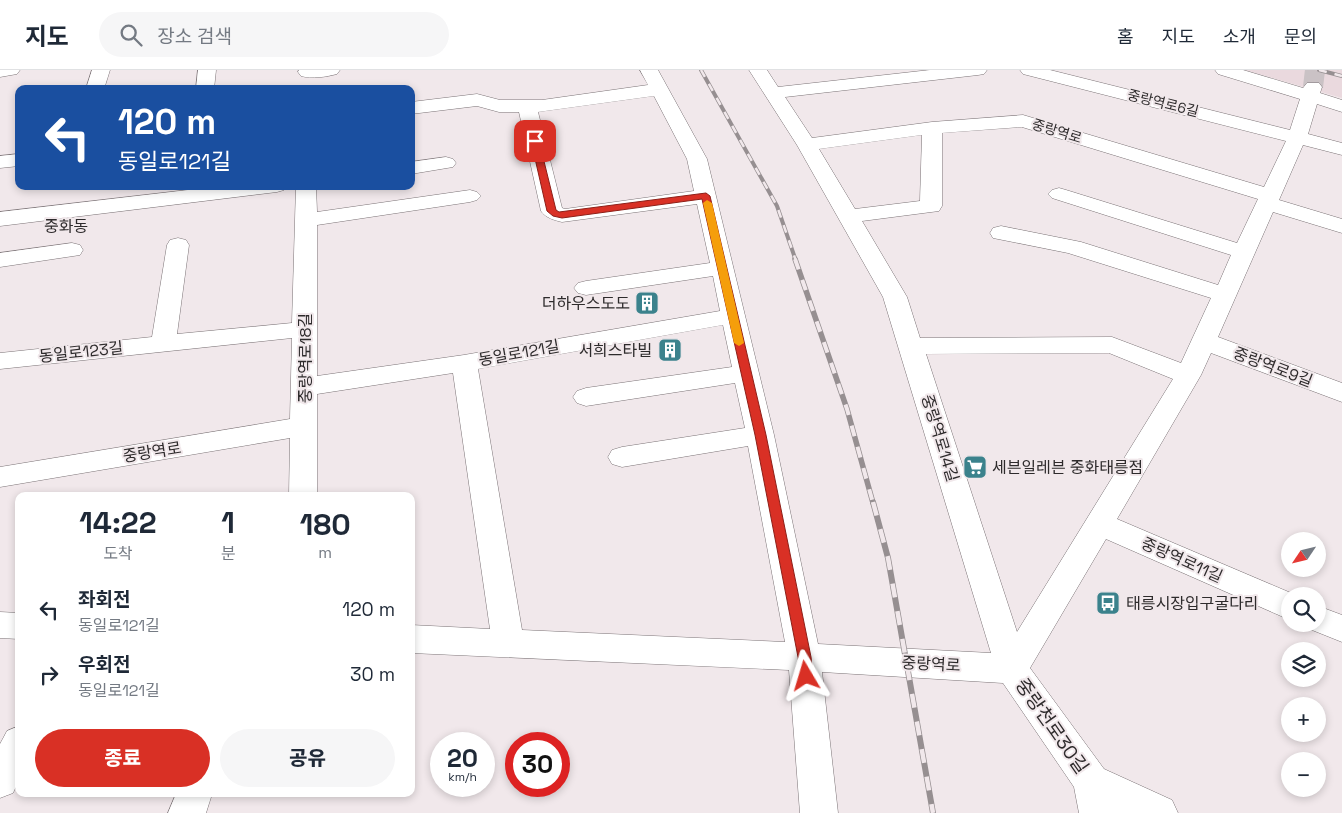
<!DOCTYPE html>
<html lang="ko">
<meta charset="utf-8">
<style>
body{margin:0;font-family:"Space Grotesk","Noto Sans KR",sans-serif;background:#f6f6f7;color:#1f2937;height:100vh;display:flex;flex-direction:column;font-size:19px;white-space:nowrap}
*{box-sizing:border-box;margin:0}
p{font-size:16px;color:#747a83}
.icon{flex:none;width:28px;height:28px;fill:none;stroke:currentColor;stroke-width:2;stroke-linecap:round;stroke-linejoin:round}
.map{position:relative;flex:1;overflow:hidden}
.panel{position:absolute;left:15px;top:422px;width:400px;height:305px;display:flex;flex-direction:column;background:#fff;border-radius:10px;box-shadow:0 2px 8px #0003}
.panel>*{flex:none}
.banner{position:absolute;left:15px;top:15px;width:400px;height:105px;border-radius:10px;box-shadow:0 2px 8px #0003;background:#1a4fa0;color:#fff;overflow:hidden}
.needle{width:32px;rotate:235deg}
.buttons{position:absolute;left:1281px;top:462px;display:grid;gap:10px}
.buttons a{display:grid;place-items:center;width:45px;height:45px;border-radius:50%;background:#fff;box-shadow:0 2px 8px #0003;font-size:25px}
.speed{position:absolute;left:430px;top:662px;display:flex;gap:10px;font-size:25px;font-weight:700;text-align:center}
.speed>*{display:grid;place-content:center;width:65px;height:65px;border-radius:50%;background:#fff;box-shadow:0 2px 8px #0003;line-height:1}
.speed small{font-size:12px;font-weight:400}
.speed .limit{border:8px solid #d22;background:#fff;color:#111}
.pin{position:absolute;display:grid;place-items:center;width:42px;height:42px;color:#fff;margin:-21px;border-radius:10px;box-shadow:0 2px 8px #0006}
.me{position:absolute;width:55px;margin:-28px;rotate:353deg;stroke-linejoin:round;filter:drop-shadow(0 0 4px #0008)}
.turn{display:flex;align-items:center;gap:18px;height:105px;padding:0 20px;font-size:22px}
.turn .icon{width:65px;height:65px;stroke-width:2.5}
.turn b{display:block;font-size:35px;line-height:42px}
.eta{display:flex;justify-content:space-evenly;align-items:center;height:85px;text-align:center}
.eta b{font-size:30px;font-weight:800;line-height:35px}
.action{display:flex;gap:10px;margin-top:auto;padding:10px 20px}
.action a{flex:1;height:58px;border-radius:30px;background:#d93025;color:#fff;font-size:20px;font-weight:800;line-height:58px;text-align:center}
.action a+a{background:#f6f6f7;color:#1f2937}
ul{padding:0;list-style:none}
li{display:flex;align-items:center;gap:15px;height:65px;padding:0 20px}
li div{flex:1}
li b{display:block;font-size:19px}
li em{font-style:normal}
header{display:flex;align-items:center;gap:30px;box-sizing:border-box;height:70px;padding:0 25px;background:#fff;border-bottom:1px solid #e0e1e3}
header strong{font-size:24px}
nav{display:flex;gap:28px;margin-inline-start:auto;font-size:18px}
.search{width:350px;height:45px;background:#f6f6f7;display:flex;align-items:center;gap:12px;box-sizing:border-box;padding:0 18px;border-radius:28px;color:#747a83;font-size:19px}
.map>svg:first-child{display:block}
.built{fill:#ead9de}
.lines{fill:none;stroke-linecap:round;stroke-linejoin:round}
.minor-tunnel{stroke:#cac2c5;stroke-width:20;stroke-dasharray:20 10;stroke-linecap:butt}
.minor-casing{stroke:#7b7376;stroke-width:1}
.minor{fill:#fff;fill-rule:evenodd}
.rail-far2-casing{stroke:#968f91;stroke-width:4}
.rail-far1-casing{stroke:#968f91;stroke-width:5.5}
.rail-casing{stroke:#968f91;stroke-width:6}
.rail-far2{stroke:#f1e8eb;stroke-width:2.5;stroke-dasharray:8;stroke-linecap:butt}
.rail-far1{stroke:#f1e8eb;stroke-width:4;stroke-dasharray:11;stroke-linecap:butt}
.rail{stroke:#f1e8eb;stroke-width:4.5;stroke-dasharray:14;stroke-linecap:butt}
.route{fill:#d93025;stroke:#8d1f18}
.slow{fill:#f59e0b}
.labels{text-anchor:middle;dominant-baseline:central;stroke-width:4;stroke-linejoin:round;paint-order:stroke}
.far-street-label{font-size:14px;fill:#2e2b2c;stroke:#f1e8eb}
.far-quarter-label{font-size:16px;fill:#2e2b2c;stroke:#f1e8eb}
.poi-label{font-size:16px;fill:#2e2b2c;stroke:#f1e8eb;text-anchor:end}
.street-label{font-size:16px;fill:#2e2b2c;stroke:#f1e8eb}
.near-street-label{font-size:19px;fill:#2e2b2c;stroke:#f1e8eb}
</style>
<header>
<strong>지도</strong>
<div class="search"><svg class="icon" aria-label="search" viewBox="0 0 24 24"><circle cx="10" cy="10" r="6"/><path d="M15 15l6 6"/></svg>장소 검색</div>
<nav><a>홈</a><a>지도</a><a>소개</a><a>문의</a></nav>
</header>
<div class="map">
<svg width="1342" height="743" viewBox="0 0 1342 743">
<rect width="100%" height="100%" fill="#f1e8eb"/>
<path class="built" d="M1245 0H1342V28Z"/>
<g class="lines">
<path class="minor-tunnel" d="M1313 17 1315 0"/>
<g class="minor-casing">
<g id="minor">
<path d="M0 0H20L17 4 0 7Z"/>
<path d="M92 0H110L104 19H86Z"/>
<path d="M198 0H216L214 19H196Z"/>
<path d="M299 0H340L337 4C326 7 312 9 301 6L298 2Z"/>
<path d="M640 0H658L707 89 774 365 818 574 991 583 883 227 797 75 749 0H767L778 17 930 0H987L984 4 978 5 785 27 812 68 932 52 1023 45 1264 117 1286 71 1023 4 1020 0H1050L1290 60 1300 29 1218 4 1215 0H1243L1303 18 1307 13H1319L1322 17 1320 23 1342 30V42L1317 34 1308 64 1342 73V85L1303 75 1279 130 1342 149V163L1273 142 1218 267 1342 313V332L1211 283 1201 305 1117 449 1298 526H1290V550L1106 469 1030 598 1104 699 1172 730 1178 743H1079L1074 717 1003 613 822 602 838 743H800L789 600 411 583V555L490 559 453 303 317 324V426H289L290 368 0 417V397L290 349 292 268 0 299V283L152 267 167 175 170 170 178 168 186 170 189 175 177 264 292 253 296 116H316L317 142 470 120 477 122 481 126 477 130 470 132 317 155V306L464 285 720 241 713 206 586 225 578 223 574 218 578 213 586 211 710 193 697 134 562 152C554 150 546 148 541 141L519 42H499L477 36 411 44V32L477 24 500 30H542L648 15ZM654 26 687 89 694 121 565 139 562 138 538 42ZM1022 57 1258 129 1237 173 1066 120 1059 118 1052 120 1048 124 1052 128 1231 185 1218 215 1081 172 1001 156 993 158 990 163 993 168 1068 183 1211 228 1181 293 1112 267 920 268 907 227 862 151 939 141 942 136V63ZM922 65 920 131 855 139 819 79ZM723 255 732 297 586 318 577 321 573 327 577 333 586 336 735 313 745 358 622 377 612 380 608 387 612 394 622 397 748 376 785 572 522 560 478 299ZM1109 283 1173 309 1017 562 926 284Z"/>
<path d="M19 84V96L0 98V86Z"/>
<path d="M446 87 453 89 456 93 453 97 411 104V92Z"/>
<path d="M222 116H287L284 120 277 122 0 156V142Z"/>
<path d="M72 173 80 175 83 180 80 185 0 197V183Z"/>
<path d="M1318 536 1342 545V572L1307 558 1304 554H1318Z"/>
<path d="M0 542 19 543V569L0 568Z"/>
<path d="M19 656V710L13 723 0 728V674L7 661Z"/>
<path d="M176 724H212L206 743H168Z"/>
</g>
</g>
<use href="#minor" class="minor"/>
<g class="rail-far2-casing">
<g id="rail-far2">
<path d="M701 0 777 136 796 191"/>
<path d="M1319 0 1342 6"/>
</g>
</g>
<g class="rail-far1-casing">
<path id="rail-far1" d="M795 189 847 339 873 433"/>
</g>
<g class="rail-casing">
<path id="rail" d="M873 432 888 488 933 743"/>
</g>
<use href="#rail-far2" class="rail-far2"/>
<use href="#rail-far1" class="rail-far1"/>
<use href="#rail" class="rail"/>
</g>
<path class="route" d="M535 69 539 71 556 140 559 142 706 123 710 126 766 365 811 587 813 606 811 610 806 612 801 610 798 587 755 365 702 129 562 148 553 146 547 141 531 71Z"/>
<path class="slow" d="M707 130 712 133 744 273 739 276 734 273 703 133Z"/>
<defs>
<g id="building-square" transform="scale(1.25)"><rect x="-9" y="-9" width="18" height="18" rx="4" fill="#3b828c" stroke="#f1e8eb"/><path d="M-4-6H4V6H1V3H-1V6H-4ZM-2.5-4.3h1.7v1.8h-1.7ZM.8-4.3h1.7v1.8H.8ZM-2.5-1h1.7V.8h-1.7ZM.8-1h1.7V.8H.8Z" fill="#fff"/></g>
<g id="supermarket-square" transform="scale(1.25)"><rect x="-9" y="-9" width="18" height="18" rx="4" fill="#3b828c" stroke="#f1e8eb"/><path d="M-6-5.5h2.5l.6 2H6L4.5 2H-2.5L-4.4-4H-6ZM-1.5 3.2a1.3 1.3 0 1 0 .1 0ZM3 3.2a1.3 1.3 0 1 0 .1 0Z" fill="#fff"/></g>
<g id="bus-square" transform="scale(1.25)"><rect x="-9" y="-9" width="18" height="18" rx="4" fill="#3b828c" stroke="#f1e8eb"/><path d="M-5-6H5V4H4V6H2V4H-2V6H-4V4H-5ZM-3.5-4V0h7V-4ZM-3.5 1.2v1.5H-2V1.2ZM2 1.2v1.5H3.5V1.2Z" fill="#fff"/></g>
</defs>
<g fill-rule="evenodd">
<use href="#building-square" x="647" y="233"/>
<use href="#building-square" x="670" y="280"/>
<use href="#supermarket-square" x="975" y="397"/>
<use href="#bus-square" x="1108" y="533"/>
</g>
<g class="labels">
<g class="far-street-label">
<text transform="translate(1163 33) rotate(14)">중랑역로6길</text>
<text transform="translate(1057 61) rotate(17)">중랑역로</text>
</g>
<g class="far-quarter-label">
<text x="66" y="156">중화동</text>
</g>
<g class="poi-label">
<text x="630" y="233">더하우스도도</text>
<text x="652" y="280">서희스타빌</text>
<text x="992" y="397" text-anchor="start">세븐일레븐 중화태릉점</text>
<text x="1126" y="533" text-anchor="start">태릉시장입구굴다리</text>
</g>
<g class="street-label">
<text transform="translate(81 282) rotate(-6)">동일로123길</text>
<text transform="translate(519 283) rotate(-10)">동일로121길</text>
<text transform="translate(305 288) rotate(-90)">중랑역로18길</text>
<text transform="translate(1273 297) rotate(21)">중랑역로9길</text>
<text transform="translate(940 368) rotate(73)">중랑역로14길</text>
<text transform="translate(152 382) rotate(-9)">중랑역로</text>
<text transform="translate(1182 490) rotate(24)">중랑역로11길</text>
<text transform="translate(931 594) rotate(3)">중랑역로</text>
</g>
<g class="near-street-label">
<text transform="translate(1052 656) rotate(55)">중랑천로30길</text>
</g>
</g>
</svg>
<div class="buttons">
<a><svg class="needle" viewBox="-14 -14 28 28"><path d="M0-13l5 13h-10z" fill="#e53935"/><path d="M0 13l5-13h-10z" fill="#747a83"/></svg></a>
<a><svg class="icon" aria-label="search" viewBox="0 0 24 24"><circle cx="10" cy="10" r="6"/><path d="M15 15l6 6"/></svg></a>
<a><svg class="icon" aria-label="layers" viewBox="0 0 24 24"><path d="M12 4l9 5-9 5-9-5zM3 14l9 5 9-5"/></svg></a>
<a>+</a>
<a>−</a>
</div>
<div class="speed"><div>20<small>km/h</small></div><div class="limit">30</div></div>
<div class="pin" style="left:535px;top:71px;background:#d93025"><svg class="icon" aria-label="arrive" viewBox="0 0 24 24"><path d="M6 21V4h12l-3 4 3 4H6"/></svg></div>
<svg class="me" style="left:806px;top:606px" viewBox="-20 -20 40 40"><path d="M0-17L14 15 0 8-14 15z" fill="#d93025" stroke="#fff" stroke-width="4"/></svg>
<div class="banner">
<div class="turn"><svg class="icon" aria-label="left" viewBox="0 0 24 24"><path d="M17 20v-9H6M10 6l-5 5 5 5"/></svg><div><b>120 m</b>동일로121길</div></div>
</div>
<section class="panel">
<div class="eta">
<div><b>14:22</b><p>도착</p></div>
<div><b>1</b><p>분</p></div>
<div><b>180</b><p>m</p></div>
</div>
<ul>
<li><svg class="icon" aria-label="left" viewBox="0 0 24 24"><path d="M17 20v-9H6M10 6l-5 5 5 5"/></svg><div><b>좌회전</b><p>동일로121길</p></div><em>120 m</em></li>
<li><svg class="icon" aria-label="right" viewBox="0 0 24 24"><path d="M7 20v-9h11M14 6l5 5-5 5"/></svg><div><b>우회전</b><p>동일로121길</p></div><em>30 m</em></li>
</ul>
<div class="action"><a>종료</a><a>공유</a></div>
</section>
</div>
